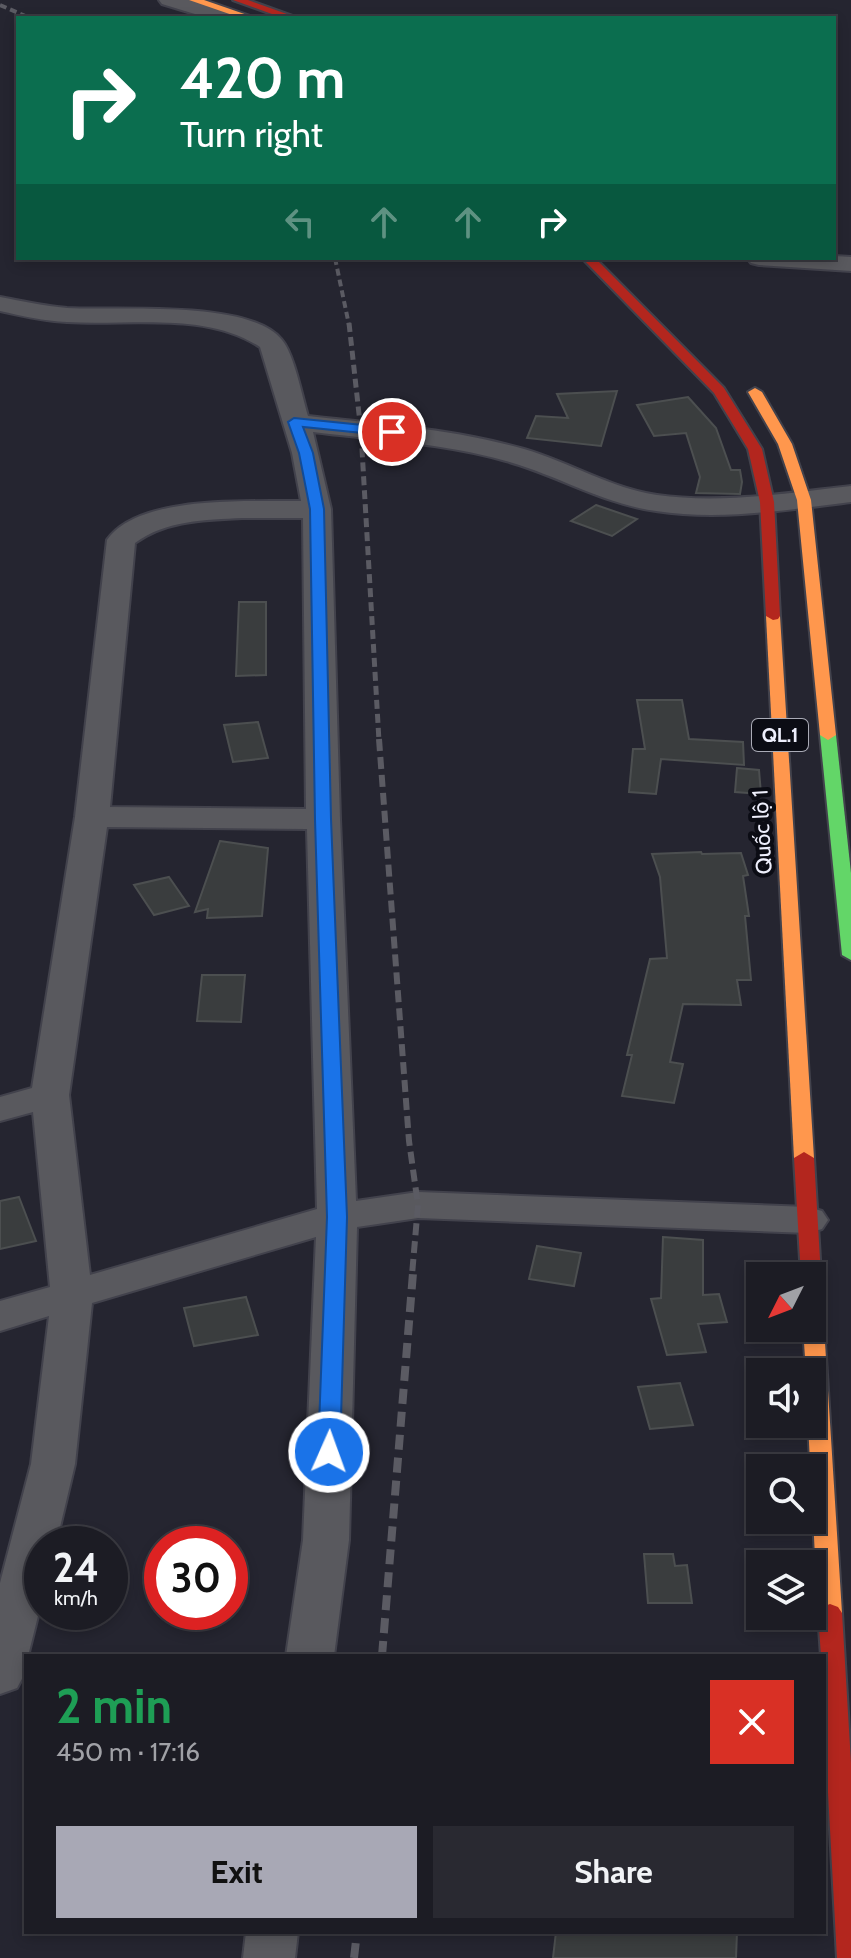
<!DOCTYPE html>
<meta charset="utf-8">
<style>
body{margin:0;font-family:Cabin,sans-serif;background:#292931;color:#f1f3f6;height:100vh;display:flex;flex-direction:column;font-size:30px;white-space:nowrap}
*{box-sizing:border-box;margin:0}
p{font-size:26px;color:#a0a1a6}
.icon{flex:none;width:44px;height:44px;fill:none;stroke:currentColor;stroke-width:2;stroke-linecap:round;stroke-linejoin:round}
.map{position:relative;flex:1;overflow:hidden}
.sheet{position:absolute;left:24px;top:1654px;width:802px;height:280px;display:flex;flex-direction:column;background:#1c1c24;border-radius:0px;box-shadow:0 4px 12px #0003,0 0 0 2px #3a3a41}
.sheet>*{flex:none}
.banner{position:absolute;left:16px;top:16px;width:820px;height:244px;border-radius:0px;box-shadow:0 4px 12px #0003,0 0 0 2px #3a3a41;background:#0b6e4f;color:#fff;overflow:hidden}
.needle{width:52px;rotate:228deg}
.buttons{position:absolute;left:746px;top:1262px;display:grid;gap:16px}
.buttons a{display:grid;place-items:center;width:80px;height:80px;border-radius:0px;background:#1c1c24;box-shadow:0 4px 12px #0003,0 0 0 2px #3a3a41;font-size:40px}
.speed{position:absolute;left:24px;top:1526px;display:flex;gap:16px;font-size:40px;font-weight:700;text-align:center}
.speed>*{display:grid;place-content:center;width:104px;height:104px;border-radius:50%;background:#1c1c24;box-shadow:0 4px 12px #0003,0 0 0 2px #3a3a41;line-height:1}
.speed small{font-size:20px;font-weight:400}
.speed .limit{border:12px solid #d22;background:#fff;color:#111}
.pin{position:absolute;display:grid;place-items:center;width:68px;height:68px;color:#fff;margin:-34px;border:4px solid #fff;border-radius:50%;box-shadow:0 2px 8px #0007}
.me{position:absolute;width:88px;margin:-44px;rotate:2deg;stroke-linejoin:round;filter:drop-shadow(0 0 6px #0008)}
.turn{display:flex;align-items:center;gap:28px;height:168px;padding:0 32px;font-size:36px}
.turn .icon{width:104px;height:104px;stroke-width:2.5}
.turn b{display:block;font-size:56px;line-height:68px}
.lanes{display:flex;align-items:center;height:76px;padding:0 32px;background:#0003;justify-content:center;gap:40px;direction:ltr}
.lanes .off{opacity:.35}
.round{display:grid;place-items:center;flex:none;width:84px;height:84px;border-radius:0px;background:#292931}
.head{display:flex;align-items:center;justify-content:space-between;height:136px;padding:0 32px}
h1{font-size:48px;font-weight:800;line-height:60px;color:#1e9e55}
.cta{display:flex;gap:16px;margin-top:auto;padding:16px 32px}
.cta a{flex:1;height:92px;border-radius:0px;background:#a8a8b5;color:#111;font-size:32px;font-weight:800;line-height:92px;text-align:center}
.cta a+a{background:#292931;color:#f1f3f6}
.map>svg:first-child{display:block}
.building{fill:#3a3d3e;stroke:#4c4f50;stroke-width:2}
.lines{fill:none;stroke-linecap:round;stroke-linejoin:round}
.street-casing{stroke:#42424c;stroke-width:4}
.fast-casing{stroke:#42424c;stroke-width:4}
.slow-casing{stroke:#42424c;stroke-width:4}
.jam-casing{stroke:#42424c;stroke-width:4}
.street{fill:#59595e;fill-rule:evenodd}
.fast{fill:#63d668;fill-rule:evenodd}
.slow{fill:#ff974d;fill-rule:evenodd}
.jam{fill:#b3261e;fill-rule:evenodd}
.rail-far3{stroke:#5b5b63;stroke-width:4;stroke-dasharray:7 4;stroke-linecap:butt}
.rail-far2{stroke:#5b5b63;stroke-width:5;stroke-dasharray:9 5;stroke-linecap:butt}
.rail-far1{stroke:#5b5b63;stroke-width:6;stroke-dasharray:12 6;stroke-linecap:butt}
.rail{stroke:#5b5b63;stroke-width:8;stroke-dasharray:15 8;stroke-linecap:butt}
.route{fill:#1a73e8;stroke:#114b97;stroke-width:2}
.labels{text-anchor:middle;dominant-baseline:central;stroke-width:8;stroke-linejoin:round;paint-order:stroke}
.shield{fill:#0b0c14;stroke:#aaabb6;stroke-width:2}
.shield-label{font-size:20px;font-weight:bold;fill:#eeeffc}
.street-label{font-size:22px;fill:#eeeffc;stroke:#0b0c14}
</style>
<div class="map">
<svg width="851" height="1958" viewBox="0 0 851 1958">
<rect width="100%" height="100%" fill="#252530"/>
<g class="building">
<path d="M617 391 601 446 527 438 536 416 568 418 557 394Z"/>
<path d="M688 397 716 428 731 470H740L742 482 740 494 696 493 700 477 686 433 654 436 637 405Z"/>
<path d="M596 505 637 519 612 536 571 521Z"/>
<path d="M239 602H266V675L236 676Z"/>
<path d="M637 700H682L689 739 743 742 744 765 661 759 656 794 629 792 633 749H645Z"/>
<path d="M258 722 268 758 233 762 224 725Z"/>
<path d="M737 768 759 770 761 794 735 792Z"/>
<path d="M220 841 268 848 262 916 207 918 208 909 195 912Z"/>
<path d="M701 852 702 854 741 853 748 875 743 876 749 916H745L751 980H737L741 1005 683 1004 670 1062 683 1064 674 1103 622 1096 632 1055H627L650 959 667 958 660 877 652 854Z"/>
<path d="M169 877 189 906 154 915 134 885Z"/>
<path d="M202 975H245L241 1022 197 1021Z"/>
<path d="M19 1197 36 1241 0 1249V1201Z"/>
<path d="M663 1237 703 1240V1295L719 1294 727 1322 698 1324 706 1352 667 1355 651 1299 661 1298Z"/>
<path d="M537 1246 581 1253 574 1286 529 1279Z"/>
<path d="M246 1297 258 1335 194 1346 184 1308Z"/>
<path d="M680 1383 693 1425 650 1429 638 1387Z"/>
<path d="M644 1554H673L675 1566 687 1565 692 1603H648Z"/>
<path d="M556 1932H737L736 1958H553Z"/>
</g>
<g class="lines">
<g class="street-casing">
<g id="street">
<path d="M159 0H190L236 14 239 18H208L162 4Z"/>
<path d="M834 256 851 257V271L759 265 751 263 747 258Z"/>
<path d="M0 297C22 301 44 306 67 308 116 311 250 299 282 340 294 354 302 396 308 416 380 424 454 429 524 449 569 462 610 488 657 495 721 504 787 493 851 486V502C787 510 720 521 656 511 603 504 557 475 506 461 443 443 377 440 313 432L331 509 340 819 356 1201 418 1192 808 1207 822 1211 828 1220 822 1229 808 1233 418 1218 357 1227 349 1540 334 1656H286L303 1540 316 1237 92 1303 75 1464 56 1544H42V1600L28 1656H26L24 1675 17 1688 0 1694V1583L31 1464 49 1316 0 1331V1301L50 1287 33 1112 0 1121V1097L32 1088 75 817 107 540C139 494 251 502 301 501L292 453 260 347C205 311 130 326 67 322 44 321 22 316 0 311ZM242 518H303L306 809 110 807 135 543C166 520 205 520 242 518ZM107 827 307 829 317 1209 90 1275 69 1095Z"/>
<path d="M246 1932H298L295 1958H243Z"/>
</g>
</g>
<g class="fast-casing">
<path id="fast" d="M828 730 836 735 851 873V960L842 955 820 735Z"/>
</g>
<g class="slow-casing">
<g id="slow">
<path d="M189 0H204L256 18H241Z"/>
<path d="M755 388 762 392 792 444 811 500 836 735 828 740 820 735 797 500 778 444 748 392Z"/>
<path d="M773 612 780 616 814 1158 804 1164 794 1158 766 616Z"/>
<path d="M812 1288 819 1290 822 1295 842 1613 838 1619 830 1622 822 1619 818 1613 808 1424H812V1372H806L803 1328H812Z"/>
</g>
</g>
<g class="jam-casing">
<g id="jam">
<path d="M233 0H248L298 18H283Z"/>
<path d="M582 258H595L724 388 762 449 774 502 780 616 778 619 773 620 766 616 760 502 748 449 714 393Z"/>
<path d="M804 1152 814 1158 821 1276 812 1283V1276H801L794 1158Z"/>
<path d="M830 1604 838 1607 842 1613 851 1763V1958H837L824 1719V1656H821L818 1613 822 1607Z"/>
</g>
</g>
<use href="#street" class="street"/>
<use href="#fast" class="fast"/>
<use href="#slow" class="slow"/>
<use href="#jam" class="jam"/>
<g class="rail-far3">
<path d="M0 5 30 18"/>
<path d="M335 258 349 325"/>
</g>
<path class="rail-far2" d="M349 323 361 432 379 741"/>
<path class="rail-far1" d="M379 739 409 1141 418 1205 412 1275"/>
<g class="rail">
<path d="M382 1656 413 1273"/>
<path d="M354 1958 357 1932"/>
</g>
</g>
<path class="route" d="M294 418 392 428 399 432 392 436 303 427 313 453 324 509 331 819 347 1217 340 1452 337 1457H321L318 1452 327 1217 315 819 310 509 299 453 288 422Z"/>
<g class="labels">
<rect class="shield" x="752" y="719" width="56" height="32" rx="6"/>
<g class="shield-label">
<text x="780" y="735">QL.1</text>
</g>
<g class="street-label">
<text transform="translate(762 832) rotate(-93)">Quốc lộ 1</text>
</g>
</g>
</svg>
<div class="buttons">
<a><svg class="needle" viewBox="-14 -14 28 28"><path d="M0-13l5 13h-10z" fill="#e53935"/><path d="M0 13l5-13h-10z" fill="#a0a1a6"/></svg></a>
<a><svg class="icon" aria-label="sound" viewBox="0 0 24 24"><path d="M4 9h4l5-4v14l-5-4H4zM17 9q2 3 0 6"/></svg></a>
<a><svg class="icon" aria-label="search" viewBox="0 0 24 24"><circle cx="10" cy="10" r="6"/><path d="M15 15l6 6"/></svg></a>
<a><svg class="icon" aria-label="layers" viewBox="0 0 24 24"><path d="M12 4l9 5-9 5-9-5zM3 14l9 5 9-5"/></svg></a>
</div>
<div class="speed"><div>24<small>km/h</small></div><div class="limit">30</div></div>
<div class="pin" style="left:392px;top:432px;background:#d93025"><svg class="icon" aria-label="arrive" viewBox="0 0 24 24"><path d="M6 21V4h12l-3 4 3 4H6"/></svg></div>
<svg class="me" style="left:329px;top:1452px" viewBox="-20 -20 40 40"><circle r="17" fill="#1a73e8" stroke="#fff" stroke-width="3"/><path d="M0-11L8 9 0 5-8 9z" fill="#fff"/></svg>
<div class="banner">
<div class="turn"><svg class="icon" aria-label="right" viewBox="0 0 24 24"><path d="M7 20v-9h11M14 6l5 5-5 5"/></svg><div><b>420 m</b>Turn right</div></div>
<div class="lanes"><svg class="icon off" aria-label="left" viewBox="0 0 24 24"><path d="M17 20v-9H6M10 6l-5 5 5 5"/></svg><svg class="icon off" aria-label="ahead" viewBox="0 0 24 24"><path d="M12 20V5M6 11l6-6 6 6"/></svg><svg class="icon off" aria-label="ahead" viewBox="0 0 24 24"><path d="M12 20V5M6 11l6-6 6 6"/></svg><svg class="icon" aria-label="right" viewBox="0 0 24 24"><path d="M7 20v-9h11M14 6l5 5-5 5"/></svg></div>
</div>
<section class="sheet">
<div class="head"><div><h1>2 min</h1><p>450 m · 17:16</p></div><a class="round" style="background:#d93025;color:#fff"><svg class="icon" aria-label="close" viewBox="0 0 24 24"><path d="M6 6l12 12M18 6L6 18"/></svg></a></div>
<div class="cta"><a>Exit</a><a>Share</a></div>
</section>
</div>
